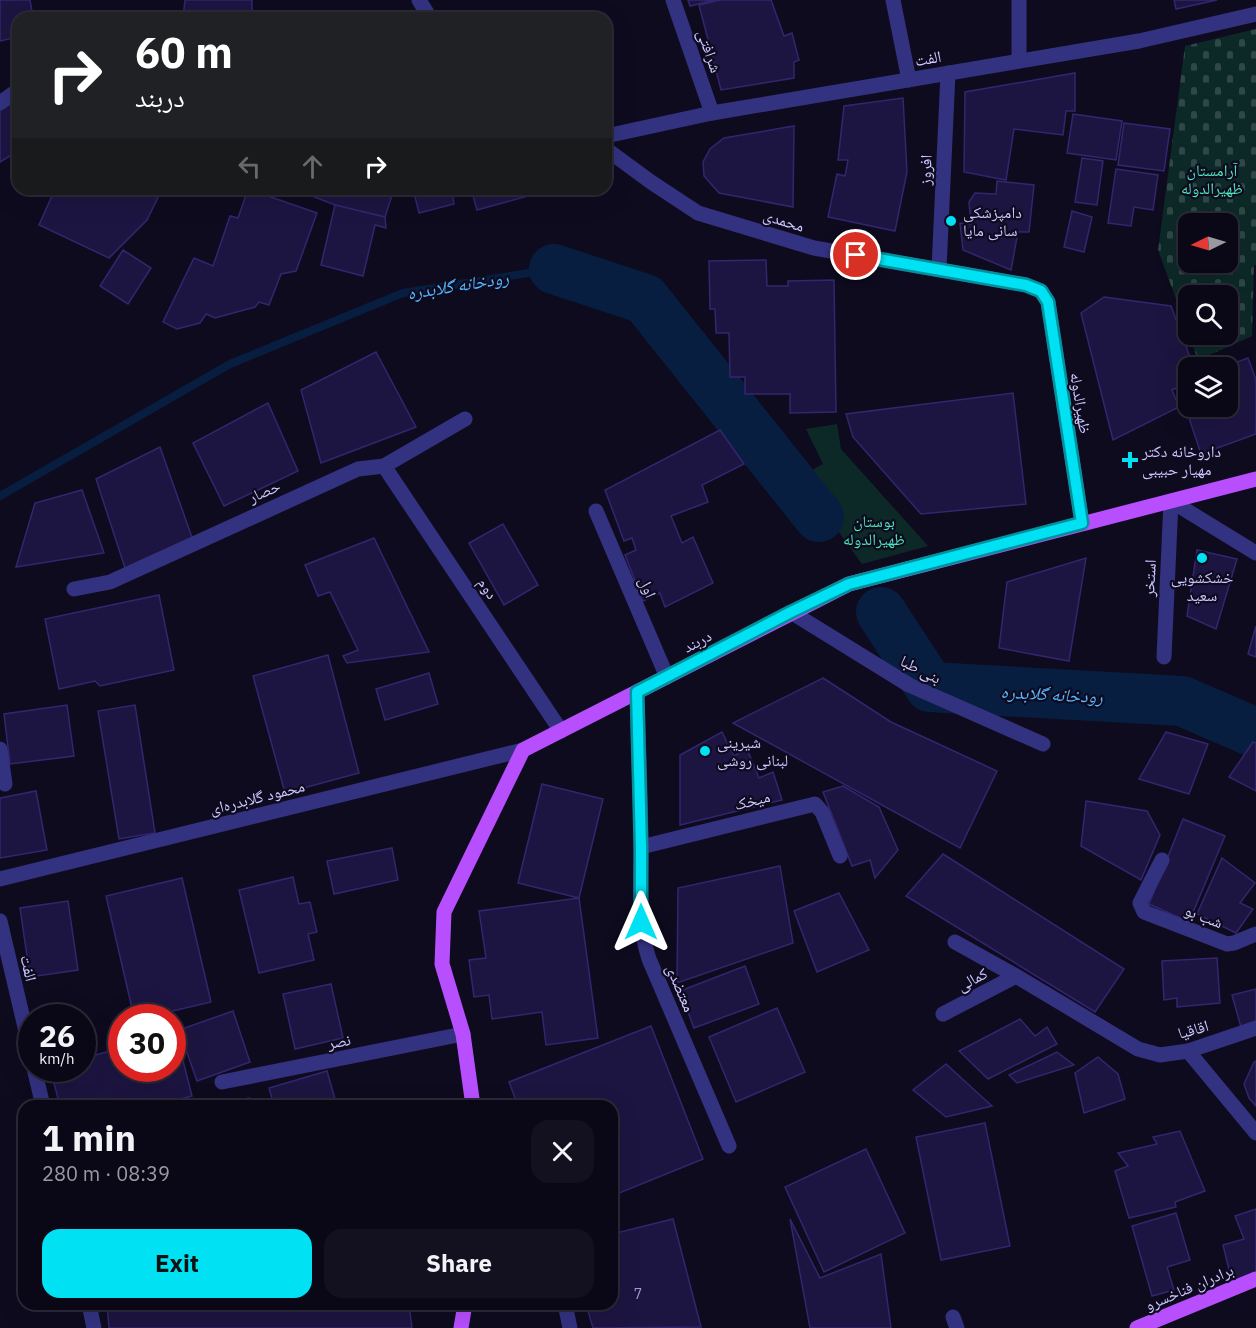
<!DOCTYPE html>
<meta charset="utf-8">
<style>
body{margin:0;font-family:"IBM Plex Sans","Noto Naskh Arabic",sans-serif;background:#131120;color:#f1f3f6;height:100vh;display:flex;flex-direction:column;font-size:22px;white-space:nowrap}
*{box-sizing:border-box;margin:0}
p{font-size:20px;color:#999aa1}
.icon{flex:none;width:33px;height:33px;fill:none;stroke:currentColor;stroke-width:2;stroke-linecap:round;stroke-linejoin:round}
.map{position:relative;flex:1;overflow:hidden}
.details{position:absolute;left:18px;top:1100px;width:600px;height:210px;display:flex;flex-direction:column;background:#0a0817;border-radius:18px;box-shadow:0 6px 24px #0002,0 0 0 2px #2a2936}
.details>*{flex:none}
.guide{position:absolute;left:12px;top:12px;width:600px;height:183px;border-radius:18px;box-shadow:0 6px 24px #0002,0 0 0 2px #2a2936;background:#202124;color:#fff;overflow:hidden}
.needle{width:39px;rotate:265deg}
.fabs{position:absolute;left:1178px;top:213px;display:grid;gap:12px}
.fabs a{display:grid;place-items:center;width:60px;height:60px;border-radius:12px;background:#0a0817;box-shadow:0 6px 24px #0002,0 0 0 2px #2a2936;font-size:30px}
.speed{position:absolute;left:18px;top:1004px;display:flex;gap:12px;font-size:30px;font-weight:700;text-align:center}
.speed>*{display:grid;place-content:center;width:78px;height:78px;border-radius:50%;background:#0a0817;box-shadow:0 6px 24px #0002,0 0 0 2px #2a2936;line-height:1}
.speed small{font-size:15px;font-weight:400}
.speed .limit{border:9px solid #d22;background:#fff;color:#111}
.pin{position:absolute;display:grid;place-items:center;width:51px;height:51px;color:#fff;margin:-26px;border:3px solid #fff;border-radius:50%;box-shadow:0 2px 6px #0007}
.me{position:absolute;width:66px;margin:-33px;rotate:0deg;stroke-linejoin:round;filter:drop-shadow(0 0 4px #0008)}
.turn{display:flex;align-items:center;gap:21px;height:126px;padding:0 24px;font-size:27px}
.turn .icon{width:78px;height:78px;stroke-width:2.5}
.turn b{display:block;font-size:42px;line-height:51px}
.lanes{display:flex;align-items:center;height:57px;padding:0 24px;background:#0003;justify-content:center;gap:30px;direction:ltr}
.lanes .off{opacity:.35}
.round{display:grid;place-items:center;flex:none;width:63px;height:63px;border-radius:18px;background:#131120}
.head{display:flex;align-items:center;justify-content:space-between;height:102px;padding:0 24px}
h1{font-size:36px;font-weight:800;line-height:45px}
.primary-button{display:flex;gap:12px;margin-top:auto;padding:12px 24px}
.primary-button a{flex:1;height:69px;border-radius:18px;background:#00e2f3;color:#111;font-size:24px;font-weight:800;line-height:69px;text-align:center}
.primary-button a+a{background:#131120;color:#f1f3f6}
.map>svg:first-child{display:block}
.green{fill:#0d2927}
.cemetery{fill:url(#cemetery-stones);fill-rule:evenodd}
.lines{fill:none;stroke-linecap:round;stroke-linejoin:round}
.stream{stroke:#081e41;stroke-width:8}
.river{stroke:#081e41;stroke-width:50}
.building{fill:#1d1541;stroke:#32266f;stroke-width:1.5}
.minor{stroke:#333281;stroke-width:15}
.major{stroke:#b84fff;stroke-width:15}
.route-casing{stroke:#00939e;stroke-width:15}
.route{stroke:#00e2f3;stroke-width:10}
.poi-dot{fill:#00e2f3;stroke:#0e0b1f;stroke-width:2}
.labels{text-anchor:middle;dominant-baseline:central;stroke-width:4.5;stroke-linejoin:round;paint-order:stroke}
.number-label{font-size:14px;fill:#a19bd0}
.street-label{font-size:16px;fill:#cdc8ff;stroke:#0e0b1f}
.park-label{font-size:16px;fill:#4de6bc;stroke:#0e0b1f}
.poi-label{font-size:16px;fill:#cdc8ff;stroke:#0e0b1f;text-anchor:start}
.water-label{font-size:18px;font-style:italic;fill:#56b6ff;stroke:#0e0b1f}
</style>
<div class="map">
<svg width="1256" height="1328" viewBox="0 0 1256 1328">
<defs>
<pattern id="cemetery-stones" width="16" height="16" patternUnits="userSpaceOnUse" patternTransform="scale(1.5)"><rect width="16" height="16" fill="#0d2927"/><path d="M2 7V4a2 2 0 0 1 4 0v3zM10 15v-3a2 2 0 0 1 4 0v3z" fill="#2f4747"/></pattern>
</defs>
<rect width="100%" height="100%" fill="#0e0b1f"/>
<path class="green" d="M837 424 841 449 928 546 862 564 799 477 823 464 806 429Z"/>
<path class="cemetery" d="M1256 29V265H1254L1252 336 1198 360 1189 335 1227 334V296H1188V332L1158 250 1185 46ZM1188 224H1227V262H1188Z"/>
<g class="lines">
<path class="stream" d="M0 496 230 364 403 293 554 269"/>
<g class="river">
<path d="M554 269 645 299 819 517"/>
<path d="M881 612 930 687 1182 701 1256 733"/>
</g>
</g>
<g class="building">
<path d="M0 0H30L33 18H18V37L0 41Z"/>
<path d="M185 0H252V9L255 18H183Z"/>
<path d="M688 0H715L690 6Z"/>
<path d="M720 0H771L784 36 792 33 799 60 794 62V78L721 90 699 5Z"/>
<path d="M1174 0H1217L1176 9Z"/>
<path d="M1075 73V111H1066L1063 135 1014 129 1006 180 964 172 965 92Z"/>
<path d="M903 98 907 172 895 231 828 217 837 174 845 176 848 160H838L844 106Z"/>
<path d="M8 101 18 117V151L0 162V106Z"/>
<path d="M1073 114 1122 121 1116 160 1067 153Z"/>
<path d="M1124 123 1170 129 1164 171 1118 165Z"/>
<path d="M794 126 793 207 719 193 704 176 703 162 710 149 724 138Z"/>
<path d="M1082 158 1103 161 1097 205 1075 202Z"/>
<path d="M1116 169 1158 175 1153 210 1134 207 1131 226 1108 223Z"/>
<path d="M997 181 1034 185 1029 232H1018L1011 270 963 250 960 223 971 224 969 202 975 193 996 194Z"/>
<path d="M55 189H162L147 220 109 258 39 225Z"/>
<path d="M248 189 317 213 296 271 281 274 269 305 259 302 255 307 215 318 206 314 200 323 177 329 163 322 194 258 213 266 230 216 238 218Z"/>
<path d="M294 189H394L385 217 335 205Z"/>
<path d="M413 189H452L454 204 419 213Z"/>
<path d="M471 189H553L477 210Z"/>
<path d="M335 205 385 217 386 228 375 225 363 276 321 265Z"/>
<path d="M1072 211 1092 217 1084 252 1064 247Z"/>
<path d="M123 250 151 268 128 304 100 286Z"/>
<path d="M766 260 767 286H788V281L834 280 836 412 790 413V394H745V377H730L729 333H716L715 309H710L709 261Z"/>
<path d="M1104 297 1171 306 1194 368H1188V383L1172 390 1179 407 1113 440 1081 313Z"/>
<path d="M376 352 416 427 321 463 301 390Z"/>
<path d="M1248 358 1256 380V434L1201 454 1186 409 1192 406H1227V368L1223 367Z"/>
<path d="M1013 393 1026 504 921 514 853 437 846 414Z"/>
<path d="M268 403 298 471 224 506 193 443Z"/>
<path d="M720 430 744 464 702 485 708 502 671 516 682 543 693 537 713 583 665 607 660 593 643 601 625 555 636 550 632 538 624 541 605 490Z"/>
<path d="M160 447 194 543 125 568 96 479Z"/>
<path d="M82 490 104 553 16 567 35 503Z"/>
<path d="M503 524 538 585 504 605 469 543Z"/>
<path d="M374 538 429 652 347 663 343 656 358 650 330 592 318 596 305 565Z"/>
<path d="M1197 550 1237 559 1216 629 1187 616Z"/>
<path d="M1086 558 1069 661 999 648 1007 582Z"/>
<path d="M159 595 174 670 100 686 95 681 59 689 45 619Z"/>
<path d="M1256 626V657L1248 654Z"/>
<path d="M328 655 359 773 285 793 253 676Z"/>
<path d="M429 673 438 704 385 720 376 689Z"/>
<path d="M823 678 891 722 997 771 960 848 733 723Z"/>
<path d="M67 705 74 756 10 764 4 714Z"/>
<path d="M135 705 155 833 119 839 98 711Z"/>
<path d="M722 732 734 756 747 749 759 778 773 772 782 800 680 825V755Z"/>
<path d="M1166 732 1208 744 1189 794 1139 779Z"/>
<path d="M1253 742 1256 743V791L1229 777Z"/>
<path d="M542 784 603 799 579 898 518 883Z"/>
<path d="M843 786 879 807 898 850 875 878 870 860 852 866 823 792Z"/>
<path d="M36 791 47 850 0 858V798Z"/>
<path d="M1086 801 1147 811 1160 835 1141 880 1081 846Z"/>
<path d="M1183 819 1225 836 1189 922 1149 904Z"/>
<path d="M392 848 398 880 334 894 327 861Z"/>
<path d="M943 854 1124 969 1095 1012 906 896Z"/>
<path d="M1222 858 1255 883 1240 903 1253 909 1236 933 1197 914Z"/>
<path d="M780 866 793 943 677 983 678 888Z"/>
<path d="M293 877 299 904 310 902 317 932 308 934 314 960 259 973 239 890Z"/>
<path d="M182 878 211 1002 147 1017H134L106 896Z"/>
<path d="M839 893 869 950 817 972 794 911Z"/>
<path d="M579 898 598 1038 546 1045 542 1012 492 1019 489 995 474 997 469 960 486 958 479 911Z"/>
<path d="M68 901 78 970 30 977 20 908Z"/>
<path d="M1217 958 1220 1003 1177 1007V998L1164 1000 1162 961Z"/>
<path d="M745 966 759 1004 694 1028 680 991Z"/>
<path d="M331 984 343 1038 295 1049 283 994Z"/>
<path d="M1256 989V1023L1241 1027 1232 995Z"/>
<path d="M777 1008 805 1072 736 1102 709 1037Z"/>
<path d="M233 1011 250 1062 197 1081 179 1030Z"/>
<path d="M1020 1019 1035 1036 1047 1027 1057 1044 988 1079 959 1051Z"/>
<path d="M82 1023 91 1056 122 1048V1068H172V1034L176 1033 192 1096 155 1106H60L50 1068H82Z"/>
<path d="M651 1026 703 1159 612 1196V1106H518L509 1082Z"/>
<path d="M1057 1052 1074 1065 1017 1083 1009 1075Z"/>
<path d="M1098 1057 1118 1074 1125 1099 1084 1113 1075 1073Z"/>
<path d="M1256 1061V1106L1249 1098 1244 1084 1254 1062Z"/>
<path d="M946 1064 992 1106 946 1117 913 1090Z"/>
<path d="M327 1071 337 1106H274L269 1088Z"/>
<path d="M249 1098 251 1106H221Z"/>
<path d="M985 1123 1010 1246 941 1260 916 1137Z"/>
<path d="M1180 1131 1205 1191 1175 1202 1176 1207 1129 1218 1115 1171 1128 1166 1118 1153 1157 1144 1153 1137Z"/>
<path d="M866 1149 905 1233 824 1272 785 1187Z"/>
<path d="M1256 1209V1272L1232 1282 1223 1245 1244 1239 1235 1216Z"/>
<path d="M1176 1213 1190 1260 1167 1267 1174 1290 1152 1296 1132 1226Z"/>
<path d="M673 1219 701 1327 593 1328 586 1304H612V1234Z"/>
<path d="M790 1219 820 1278 881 1254 891 1328H810Z"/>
<path d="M107 1304H409L412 1328H109Z"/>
</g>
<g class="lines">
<g class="minor">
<path d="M419 0 430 18"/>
<path d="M673 0 712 113"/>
<path d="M893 0 909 80"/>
<path d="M1019 61V0"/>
<path d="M0 103 18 90"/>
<path d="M606 136 712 113 1139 41 1256 14"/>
<path d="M606 149 651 182 698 213 814 248 1026 285 1041 291 1048 302 1082 523"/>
<path d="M939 269 948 73"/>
<path d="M384 466 561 731"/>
<path d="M596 511 667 677"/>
<path d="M74 589 110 582 358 469 384 466 465 419"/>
<path d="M791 612 909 685 1043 744"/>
<path d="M1164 657 1171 501 1256 553"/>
<path d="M637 692C638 744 641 797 641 849 641 886 637 923 649 959L729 1146"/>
<path d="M0 749 5 784"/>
<path d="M641 847 815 804 822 812 840 856"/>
<path d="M1162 860 1140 903 1144 912 1227 944 1234 943 1256 934"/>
<path d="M0 879 523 750"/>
<path d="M0 921 32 1057"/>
<path d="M955 942 1016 976 1138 1049 1160 1055 1188 1051 1256 1028"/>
<path d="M943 1014 1016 976"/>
<path d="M1188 1051 1256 1133"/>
<path d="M34 1068 43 1106"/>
<path d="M222 1082 463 1034"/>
<path d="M89 1304 94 1328"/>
<path d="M565 1304 570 1328"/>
<path d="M953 1317 957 1328"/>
</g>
<g class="major">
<path d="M473 1106 463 1034 442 964 444 912 523 750 849 584 1256 479"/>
<path d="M461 1328 465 1304"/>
<path d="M1137 1328 1256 1279"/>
</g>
</g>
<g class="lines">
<g class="route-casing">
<path id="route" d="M641 922V847L637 692 791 612 849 584 1082 523 1048 302 1041 291 1026 285 856 255"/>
</g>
<use href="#route" class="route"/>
</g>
<g class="poi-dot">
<circle cx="951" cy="221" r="6"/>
<path d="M1127 451h6v6h6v6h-6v6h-6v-6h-6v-6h6z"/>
<circle cx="1202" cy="558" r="6"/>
<circle cx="705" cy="751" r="6"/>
</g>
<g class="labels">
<g class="number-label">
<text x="638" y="1294">7</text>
</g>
<g class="street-label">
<text transform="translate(710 51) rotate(71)">شرافتی</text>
<text transform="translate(928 58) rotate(-10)">الفت</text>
<text transform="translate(925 170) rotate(-88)">افروز</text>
<text transform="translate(784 220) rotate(17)">محمدی</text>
<text transform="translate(1081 403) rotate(81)">ظهیرالدوله</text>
<text transform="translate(264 491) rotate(-24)">حصار</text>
<text transform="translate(1149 578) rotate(-87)">استخر</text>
<text transform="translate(648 587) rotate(67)">اول</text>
<text transform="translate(488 588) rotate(56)">دوم</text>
<text transform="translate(697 641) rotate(-28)">دربند</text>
<text transform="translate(921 669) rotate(27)">بنی طبا</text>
<text transform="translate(257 797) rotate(-14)">محمود گلابدره‌ای</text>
<text transform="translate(752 800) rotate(-14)">میخک</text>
<text transform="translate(1204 916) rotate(21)">شب بو</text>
<text transform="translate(29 968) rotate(77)">الفت</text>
<text transform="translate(972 979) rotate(-28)">کمالی</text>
<text transform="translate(681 988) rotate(67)">معتضدی</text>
<text transform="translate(1193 1029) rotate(-16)">اقاقیا</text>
<text transform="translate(339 1041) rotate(-11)">نصر</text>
<text transform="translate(1189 1287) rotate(-23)">برادران فناخسرو</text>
</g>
<g class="park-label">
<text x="1212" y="170">آرامستان<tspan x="1212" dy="18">ظهیرالدوله</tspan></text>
<text x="874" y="521">بوستان<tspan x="874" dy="18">ظهیرالدوله</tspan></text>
</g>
<g class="poi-label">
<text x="963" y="212">دامپزشکی<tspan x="963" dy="18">سانی مایا</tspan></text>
<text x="1142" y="451">داروخانه دکتر<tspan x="1142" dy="18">مهیار حبیبی</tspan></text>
<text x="1202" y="577" text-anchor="middle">خشکشویی<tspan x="1202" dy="18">سعید</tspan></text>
<text x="717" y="742">شیرینی<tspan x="717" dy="18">لبنانی روشی</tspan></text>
</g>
<g class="water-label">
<text transform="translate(458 285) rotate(-9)">رودخانه گلابدره</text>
<text transform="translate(1052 694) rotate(3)">رودخانه گلابدره</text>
</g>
</g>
</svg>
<div class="fabs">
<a><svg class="needle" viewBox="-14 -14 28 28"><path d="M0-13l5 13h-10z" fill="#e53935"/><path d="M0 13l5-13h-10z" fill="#999aa1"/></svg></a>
<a><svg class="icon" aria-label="search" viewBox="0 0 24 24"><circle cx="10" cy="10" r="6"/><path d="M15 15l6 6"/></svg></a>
<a><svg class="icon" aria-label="layers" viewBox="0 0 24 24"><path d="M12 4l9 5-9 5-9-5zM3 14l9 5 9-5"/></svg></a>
</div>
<div class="speed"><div>26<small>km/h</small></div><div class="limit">30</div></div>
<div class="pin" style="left:856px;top:255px;background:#d93025"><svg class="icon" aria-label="arrive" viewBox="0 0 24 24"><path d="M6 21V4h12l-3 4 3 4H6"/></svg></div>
<svg class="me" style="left:641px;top:922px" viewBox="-20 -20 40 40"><path d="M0-17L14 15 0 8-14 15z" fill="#00e2f3" stroke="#fff" stroke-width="4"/></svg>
<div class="guide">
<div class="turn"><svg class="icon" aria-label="right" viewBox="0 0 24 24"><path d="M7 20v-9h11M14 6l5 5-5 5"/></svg><div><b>60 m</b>دربند</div></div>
<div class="lanes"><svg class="icon off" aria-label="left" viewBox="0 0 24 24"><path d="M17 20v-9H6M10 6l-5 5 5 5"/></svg><svg class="icon off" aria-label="ahead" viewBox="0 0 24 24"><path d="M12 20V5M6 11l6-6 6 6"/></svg><svg class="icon" aria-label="right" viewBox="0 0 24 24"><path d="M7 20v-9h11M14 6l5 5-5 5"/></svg></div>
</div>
<section class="details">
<div class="head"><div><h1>1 min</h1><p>280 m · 08:39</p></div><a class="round"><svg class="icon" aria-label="close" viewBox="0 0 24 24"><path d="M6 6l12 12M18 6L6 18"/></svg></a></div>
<div class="primary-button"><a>Exit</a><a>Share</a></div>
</section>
</div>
